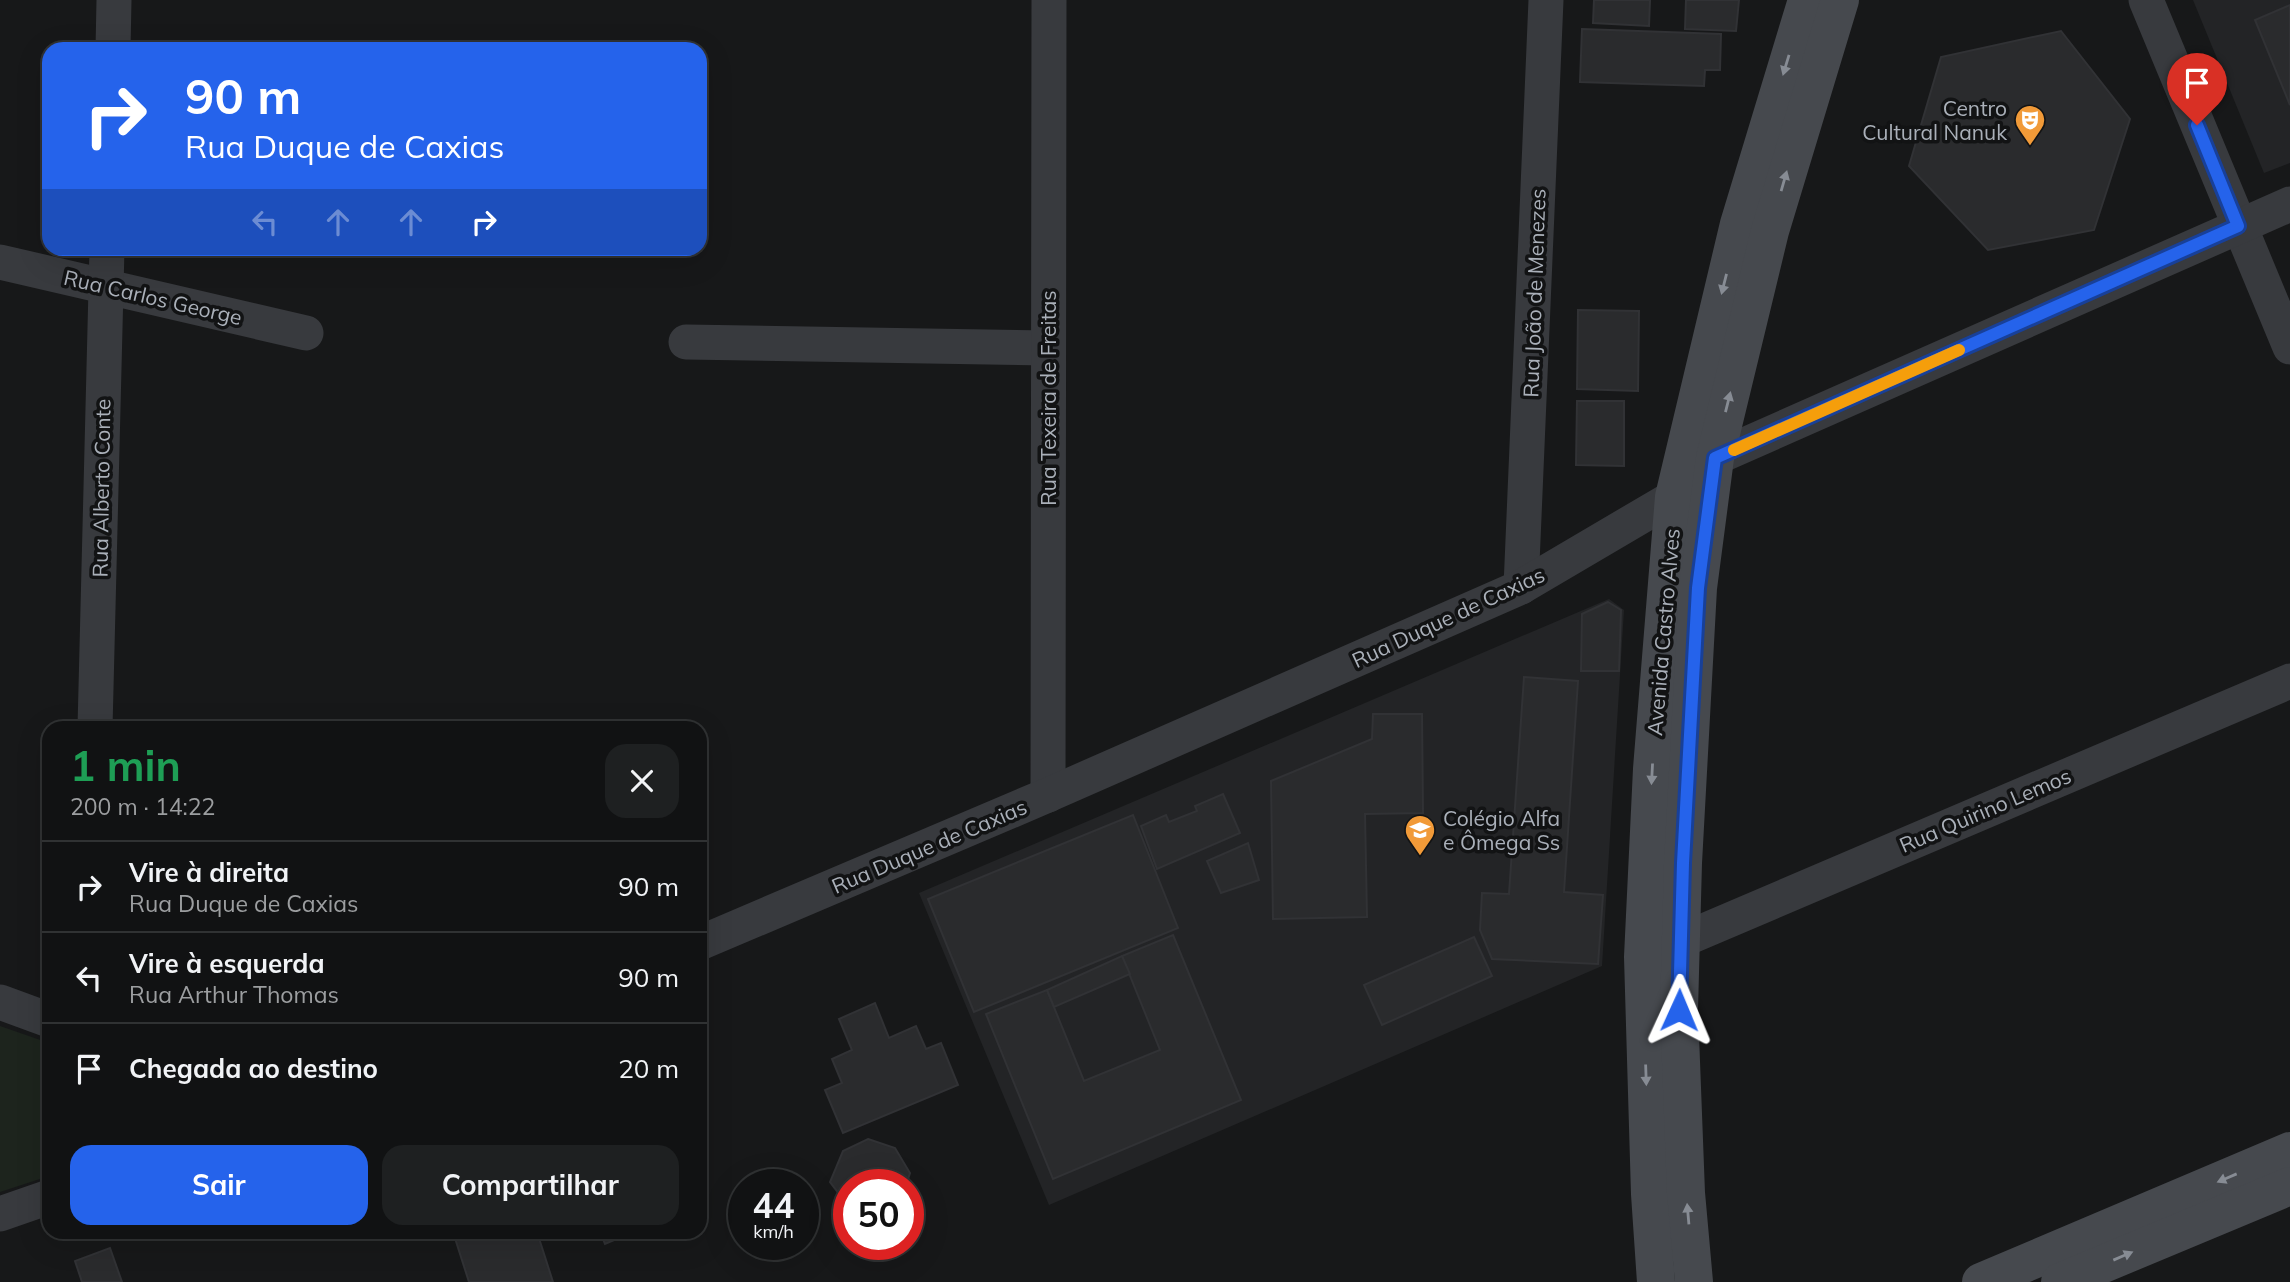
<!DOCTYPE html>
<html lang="pt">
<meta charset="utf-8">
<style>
body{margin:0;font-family:Mulish,sans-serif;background:#1e2021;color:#f1f3f6;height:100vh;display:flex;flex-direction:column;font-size:26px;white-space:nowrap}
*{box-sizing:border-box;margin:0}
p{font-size:23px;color:#9c9ea0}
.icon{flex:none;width:38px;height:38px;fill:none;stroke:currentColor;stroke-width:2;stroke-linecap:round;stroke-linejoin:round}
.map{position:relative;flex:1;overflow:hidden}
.details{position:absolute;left:42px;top:721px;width:665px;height:518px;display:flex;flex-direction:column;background:#111213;border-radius:21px;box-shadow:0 7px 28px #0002,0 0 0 2px #303233}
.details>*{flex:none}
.guide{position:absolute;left:42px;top:42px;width:665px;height:214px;border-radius:21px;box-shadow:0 7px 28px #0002,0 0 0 2px #303233;background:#2563eb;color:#fff;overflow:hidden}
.speed{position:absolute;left:728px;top:1169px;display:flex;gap:14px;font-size:35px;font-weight:700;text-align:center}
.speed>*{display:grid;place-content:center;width:91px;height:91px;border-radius:50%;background:#111213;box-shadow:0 7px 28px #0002,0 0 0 2px #303233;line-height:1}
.speed small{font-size:18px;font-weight:400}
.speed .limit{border:10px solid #d22;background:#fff;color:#111}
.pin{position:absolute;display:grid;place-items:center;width:60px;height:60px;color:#fff;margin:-72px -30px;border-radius:50% 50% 50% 0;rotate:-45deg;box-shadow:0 0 7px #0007}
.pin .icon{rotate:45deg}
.me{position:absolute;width:77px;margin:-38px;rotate:1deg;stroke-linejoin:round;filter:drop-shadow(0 0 5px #0008)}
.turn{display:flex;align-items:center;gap:24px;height:147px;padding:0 28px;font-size:32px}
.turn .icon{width:91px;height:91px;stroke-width:2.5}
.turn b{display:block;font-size:49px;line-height:60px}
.lanes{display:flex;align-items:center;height:66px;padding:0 28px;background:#0003;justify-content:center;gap:35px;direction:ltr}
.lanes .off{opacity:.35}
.round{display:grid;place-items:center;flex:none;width:74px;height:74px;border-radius:21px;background:#1e2021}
.summary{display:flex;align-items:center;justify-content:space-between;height:119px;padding:0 28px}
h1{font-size:42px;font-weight:700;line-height:52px;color:#1e9e55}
.cta{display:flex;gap:14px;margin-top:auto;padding:14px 28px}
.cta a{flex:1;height:80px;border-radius:21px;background:#2563eb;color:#fff;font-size:28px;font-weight:700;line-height:80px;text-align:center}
.cta a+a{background:#1e2021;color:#f1f3f6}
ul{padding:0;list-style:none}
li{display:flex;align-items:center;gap:21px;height:91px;padding:0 28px;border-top:2px solid #303233}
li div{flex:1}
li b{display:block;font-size:26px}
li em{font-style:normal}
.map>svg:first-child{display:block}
.built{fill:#232426}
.green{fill:#1d241d}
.building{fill:#2a2b2d;stroke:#313235;stroke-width:2}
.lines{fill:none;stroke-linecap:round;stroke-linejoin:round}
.street{stroke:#383a3e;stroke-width:35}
.secondary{stroke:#46494e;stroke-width:38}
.oneway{fill:#878c94}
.route-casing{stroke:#184099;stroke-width:18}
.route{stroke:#2563eb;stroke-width:12}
.slow{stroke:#f59e0b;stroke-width:12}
.labels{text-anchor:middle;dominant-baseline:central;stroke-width:7;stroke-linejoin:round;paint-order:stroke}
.poi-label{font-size:21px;fill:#aab0b9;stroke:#121314;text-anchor:end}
.street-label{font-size:21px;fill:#aab0b9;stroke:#121314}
</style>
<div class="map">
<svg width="2290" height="1282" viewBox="0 0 2290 1282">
<rect width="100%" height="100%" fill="#171819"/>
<g class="built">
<path d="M2193 0H2290V163L2264 173Z"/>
<path d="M1609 599 1624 610 1602 966 1049 1205 919 893Z"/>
</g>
<path class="green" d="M0 1026 49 1043V1176L0 1192Z"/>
<g class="building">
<path d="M1594 0H1650L1649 26 1593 23Z"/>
<path d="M1686 0H1739L1736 31 1685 29Z"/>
<path d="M2290 5V105L2255 20Z"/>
<path d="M1582 29 1721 34 1720 70H1705L1704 86 1580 82Z"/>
<path d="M2061 31 2130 119 2094 230 1988 250 1909 166 1941 57Z"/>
<path d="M1578 310 1639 311 1638 391 1577 389Z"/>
<path d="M1577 401H1624V466L1576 465Z"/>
<path d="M1608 602 1621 610 1619 671H1581L1582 614Z"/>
<path d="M1524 677 1578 681 1564 892 1603 895 1598 964 1492 959 1480 930 1482 893 1509 894Z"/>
<path d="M1373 714H1422L1423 813 1365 814 1367 917 1273 919 1271 781 1372 739Z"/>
<path d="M1223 794 1240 833 1157 869 1141 826 1166 815 1169 822 1197 811 1195 806Z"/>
<path d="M1133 815 1178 928 974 1012 928 899Z"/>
<path d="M1248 843 1259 880 1221 893 1207 861Z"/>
<path d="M1173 935 1241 1100 1053 1179 986 1014 1047 990 1084 1081 1160 1050 1122 956Z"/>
<path d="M1474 937 1492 976 1382 1025 1364 985Z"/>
<path d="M1122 956 1130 974 1054 1007 1047 990Z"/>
<path d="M875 1003 889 1038 916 1026 926 1049 941 1043 958 1085 843 1133 825 1090 842 1083 832 1059 852 1050 839 1019Z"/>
<path d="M868 1139 895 1148 910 1173 906 1185H849V1207L830 1182 843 1151Z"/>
<path d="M453 1232H537L553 1282H469Z"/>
<path d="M600 1232H633L605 1244Z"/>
<path d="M110 1248 122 1282H82L75 1261Z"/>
</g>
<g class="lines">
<g class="street">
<path d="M2146 0 2290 347"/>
<path d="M113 49 114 0"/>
<path d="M0 262 306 333"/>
<path d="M686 342 1048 348"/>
<path d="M1521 587 1546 0"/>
<path d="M95 728 107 248"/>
<path d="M1048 795 1049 0"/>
<path d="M700 943 1048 795 1521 587 1674 497 1715 458 2290 204"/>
<path d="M1659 950 2290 681"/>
<path d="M0 1002 49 1020"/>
<path d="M0 1214 49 1197"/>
</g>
<g class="secondary">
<path d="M1656 1282 1650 1194 1643 957 1652 769 1674 497 1739 224 1807 0"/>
<path d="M1694 1282 1686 1193 1679 1009 1683 863 1698 588 1715 458 1770 231 1840 0"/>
<path d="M1981 1282 2290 1151"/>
<path d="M2060 1282 2290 1186"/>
</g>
</g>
<defs><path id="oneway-solid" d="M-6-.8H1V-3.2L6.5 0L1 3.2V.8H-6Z" transform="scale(1.75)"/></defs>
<g class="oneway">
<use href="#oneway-solid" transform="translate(1786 65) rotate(107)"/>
<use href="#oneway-solid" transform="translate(1784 181) rotate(-74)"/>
<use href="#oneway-solid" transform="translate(1724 284) rotate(104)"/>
<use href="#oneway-solid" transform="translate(1728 402) rotate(-76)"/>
<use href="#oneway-solid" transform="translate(1652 774) rotate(93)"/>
<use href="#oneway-solid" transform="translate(1646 1075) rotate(88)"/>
<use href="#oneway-solid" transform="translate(2227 1178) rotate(157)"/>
<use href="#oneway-solid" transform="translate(1688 1214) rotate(-95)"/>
<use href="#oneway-solid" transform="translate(2123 1256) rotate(-23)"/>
</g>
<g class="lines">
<g class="route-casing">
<path id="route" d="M1679 1010 1683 863 1698 588 1715 458 2238 226 2197 125"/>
</g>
<use href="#route" class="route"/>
<path class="slow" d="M1734 450 1959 350"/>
</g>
<defs>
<g id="theatre-pin" transform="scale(1.575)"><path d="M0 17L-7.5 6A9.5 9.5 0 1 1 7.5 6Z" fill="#f19a38" stroke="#121314"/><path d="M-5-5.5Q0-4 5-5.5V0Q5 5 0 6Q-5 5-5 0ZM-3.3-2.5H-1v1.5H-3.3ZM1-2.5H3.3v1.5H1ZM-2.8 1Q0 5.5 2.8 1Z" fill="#fff"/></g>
<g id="school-pin" transform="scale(1.575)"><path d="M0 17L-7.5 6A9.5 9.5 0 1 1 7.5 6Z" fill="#f19a38" stroke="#121314"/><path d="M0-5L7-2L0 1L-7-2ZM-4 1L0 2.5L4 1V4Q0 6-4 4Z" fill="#fff"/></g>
</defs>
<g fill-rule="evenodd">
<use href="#theatre-pin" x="2030" y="120"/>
<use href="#school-pin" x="1420" y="830"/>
</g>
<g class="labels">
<g class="poi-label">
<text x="2007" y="108">Centro<tspan x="2007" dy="24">Cultural Nanuk</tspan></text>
<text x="1443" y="818" text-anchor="start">Colégio Alfa<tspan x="1443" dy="24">e Ômega Ss</tspan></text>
</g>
<g class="street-label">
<text transform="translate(1534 293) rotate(-88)">Rua João de Menezes</text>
<text transform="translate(153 297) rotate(13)">Rua Carlos George</text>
<text transform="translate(1048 398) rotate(-90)">Rua Texeira de Freitas</text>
<text transform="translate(101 488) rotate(-89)">Rua Alberto Conte</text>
<text transform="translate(1448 617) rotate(-25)">Rua Duque de Caxias</text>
<text transform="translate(1663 632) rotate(-85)">Avenida Castro Alves</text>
<text transform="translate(1985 810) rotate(-23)">Rua Quirino Lemos</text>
<text transform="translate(929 846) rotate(-23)">Rua Duque de Caxias</text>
</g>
</g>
</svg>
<div class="speed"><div>44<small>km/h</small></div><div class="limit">50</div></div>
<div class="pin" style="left:2197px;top:125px;background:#d93025"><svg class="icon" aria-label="arrive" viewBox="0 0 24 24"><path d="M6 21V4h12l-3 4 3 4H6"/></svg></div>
<svg class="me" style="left:1679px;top:1010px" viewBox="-20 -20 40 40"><path d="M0-17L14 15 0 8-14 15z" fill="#2563eb" stroke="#fff" stroke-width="4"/></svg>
<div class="guide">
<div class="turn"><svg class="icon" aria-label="right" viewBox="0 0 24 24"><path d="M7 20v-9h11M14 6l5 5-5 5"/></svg><div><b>90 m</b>Rua Duque de Caxias</div></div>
<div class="lanes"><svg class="icon off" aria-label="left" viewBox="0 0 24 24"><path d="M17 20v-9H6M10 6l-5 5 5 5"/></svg><svg class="icon off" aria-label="ahead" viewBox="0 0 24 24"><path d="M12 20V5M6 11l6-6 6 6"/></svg><svg class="icon off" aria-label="ahead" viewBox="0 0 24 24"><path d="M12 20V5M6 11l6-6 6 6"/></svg><svg class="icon" aria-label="right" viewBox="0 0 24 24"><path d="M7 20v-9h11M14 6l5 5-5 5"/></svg></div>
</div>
<section class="details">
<div class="summary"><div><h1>1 min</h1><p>200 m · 14:22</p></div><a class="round"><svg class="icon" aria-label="close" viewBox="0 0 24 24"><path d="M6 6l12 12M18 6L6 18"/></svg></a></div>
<ul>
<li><svg class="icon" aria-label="right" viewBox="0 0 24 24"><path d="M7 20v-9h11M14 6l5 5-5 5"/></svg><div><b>Vire à direita</b><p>Rua Duque de Caxias</p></div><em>90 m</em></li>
<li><svg class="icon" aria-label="left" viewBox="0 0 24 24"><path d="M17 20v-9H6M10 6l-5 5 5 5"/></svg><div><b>Vire à esquerda</b><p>Rua Arthur Thomas</p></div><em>90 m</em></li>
<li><svg class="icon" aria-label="arrive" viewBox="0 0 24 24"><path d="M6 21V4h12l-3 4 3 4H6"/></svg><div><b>Chegada ao destino</b></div><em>20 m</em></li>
</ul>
<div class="cta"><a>Sair</a><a>Compartilhar</a></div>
</section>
</div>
